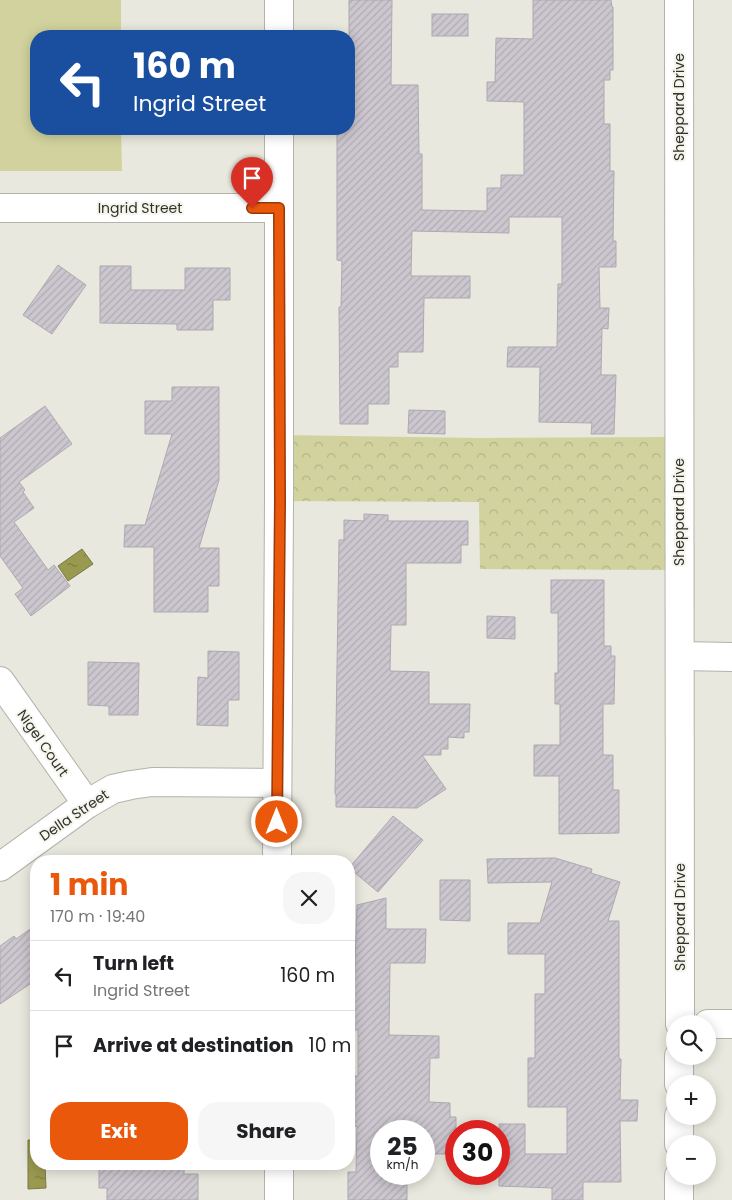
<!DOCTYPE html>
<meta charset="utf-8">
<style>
body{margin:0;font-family:Poppins,sans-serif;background:#f6f6f6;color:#202124;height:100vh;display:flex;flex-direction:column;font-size:19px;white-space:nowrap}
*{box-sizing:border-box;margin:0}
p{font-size:16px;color:#757577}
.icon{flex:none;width:28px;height:28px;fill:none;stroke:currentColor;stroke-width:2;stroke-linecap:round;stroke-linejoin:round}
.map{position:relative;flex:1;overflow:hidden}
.details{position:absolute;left:30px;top:855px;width:325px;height:315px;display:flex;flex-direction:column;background:#fff;border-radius:20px;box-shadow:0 2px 12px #0003}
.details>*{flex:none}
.hud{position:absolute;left:30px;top:30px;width:325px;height:105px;border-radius:20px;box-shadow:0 2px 12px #0003;background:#1a4fa0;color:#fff;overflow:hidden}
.controls{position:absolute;left:666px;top:1015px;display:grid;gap:10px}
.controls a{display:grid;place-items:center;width:50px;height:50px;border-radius:50%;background:#fff;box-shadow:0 2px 12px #0003;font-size:25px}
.speed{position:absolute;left:370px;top:1120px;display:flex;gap:10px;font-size:25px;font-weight:700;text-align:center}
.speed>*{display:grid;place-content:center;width:65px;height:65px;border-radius:50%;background:#fff;box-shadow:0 2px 12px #0003;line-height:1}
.speed small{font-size:12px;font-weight:400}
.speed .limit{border:8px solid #d22;background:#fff;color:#111}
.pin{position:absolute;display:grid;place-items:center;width:42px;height:42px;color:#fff;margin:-51px -21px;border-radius:50% 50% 50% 0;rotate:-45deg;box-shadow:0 0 5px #0007}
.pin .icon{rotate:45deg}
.me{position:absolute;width:55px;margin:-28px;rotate:0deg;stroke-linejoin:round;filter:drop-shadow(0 0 4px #0008)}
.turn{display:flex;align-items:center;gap:18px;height:105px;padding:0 20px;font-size:22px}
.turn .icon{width:65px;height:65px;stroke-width:2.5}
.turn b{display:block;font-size:35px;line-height:42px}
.round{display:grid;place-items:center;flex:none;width:52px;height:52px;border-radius:20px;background:#f6f6f6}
.head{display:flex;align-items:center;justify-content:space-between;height:85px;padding:0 20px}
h1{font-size:30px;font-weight:700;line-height:38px;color:#ea580c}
.button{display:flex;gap:10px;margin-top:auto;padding:10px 20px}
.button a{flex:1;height:58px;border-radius:20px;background:#ea580c;color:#fff;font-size:20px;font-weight:700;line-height:58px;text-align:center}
.button a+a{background:#f6f6f6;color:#202124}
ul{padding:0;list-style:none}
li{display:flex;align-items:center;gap:15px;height:70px;padding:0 20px;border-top:1px solid #e0e0e0}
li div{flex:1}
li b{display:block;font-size:19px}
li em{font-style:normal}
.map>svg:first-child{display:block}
.park{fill:url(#park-crowns)}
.pitch{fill:#d1d29d}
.water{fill:url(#water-ripples);stroke:#7a7a46}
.building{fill:url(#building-hatch);stroke:#ada9b1}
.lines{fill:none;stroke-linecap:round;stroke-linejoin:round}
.minor-casing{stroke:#b3b3aa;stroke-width:30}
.minor{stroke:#fff;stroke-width:28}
.route-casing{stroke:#983908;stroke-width:12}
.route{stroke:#ea580c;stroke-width:9}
.labels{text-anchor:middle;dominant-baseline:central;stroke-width:4;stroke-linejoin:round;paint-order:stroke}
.street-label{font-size:14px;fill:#31312e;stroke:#f5f5ec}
</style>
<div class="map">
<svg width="732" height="1200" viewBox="0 0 732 1200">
<defs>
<pattern id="park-crowns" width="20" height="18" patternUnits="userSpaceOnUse" patternTransform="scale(1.25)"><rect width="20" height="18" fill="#d1d29d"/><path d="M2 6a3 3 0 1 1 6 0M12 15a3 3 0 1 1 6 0" fill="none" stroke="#b4b588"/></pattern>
<pattern id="water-ripples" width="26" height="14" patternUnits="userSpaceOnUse" patternTransform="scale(1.25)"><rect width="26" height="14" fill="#999950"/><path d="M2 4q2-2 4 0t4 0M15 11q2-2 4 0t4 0" fill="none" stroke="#7d7d43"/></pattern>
<pattern id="building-hatch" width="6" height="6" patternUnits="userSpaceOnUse" patternTransform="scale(1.25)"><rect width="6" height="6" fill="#ccc7cf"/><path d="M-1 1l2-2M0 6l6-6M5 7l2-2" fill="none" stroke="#b0abb2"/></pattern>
</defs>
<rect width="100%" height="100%" fill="#e8e8de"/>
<path class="park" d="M279 435 479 438 679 437V570L480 569 479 502 279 501Z"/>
<path class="pitch" d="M0 0H121V36H36V129H121L122 171H0Z"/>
<g class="water">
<path d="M82 549 93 564 68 581 58 566Z"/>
<path d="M28 1140H36V1164H45L46 1188 28 1189Z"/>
</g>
<g class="building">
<path d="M349 0H392L391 85H418L419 154H422V210L487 211V188H501V175H524V102L487 101V82H495L496 38 533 39V0H611L612 7H613V70H610V80H604V124H610V171H614L613 241H616V267H599L600 308H609L608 329 602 328 601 375H616L614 434H591L592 423 539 422 540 367H507L508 347H557L558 284H562V217H509V233L412 231 411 276H470V298H424L423 352H398V367H389V404H368V424H340L339 307H341L342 261 337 260V129H349Z"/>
<rect x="432" y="14" width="36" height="22"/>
<path d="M58 265 86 285 52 334 23 315Z"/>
<path d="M100 266H131V290H185V268H230V300H213V330H177V324L100 323Z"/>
<path d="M172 387H219V480L199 548H219V586H208V612H154V547H124L125 525H145L172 434H145V401H172Z"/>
<path d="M45 406 72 444 19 482 25 490 23 492 34 508 14 522 48 570 54 565 70 586 31 616 15 594 23 588 0 556V438Z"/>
<path d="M409 410 445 411V434L408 433Z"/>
<path d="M364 514 388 515V521H468V545H461V563H406V625H391L390 671 429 672V704H470L469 732H464V738L448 737V749H441V755H422L446 789 417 808 336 807V794H335L339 540H344V520L364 521Z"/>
<path d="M551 580H604V646H611V656H615L614 704H603V755H613V790H619V833L559 834V776H534V745H560V704H555V673H558V613H551Z"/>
<path d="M487 616 515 617V639L487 638Z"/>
<path d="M208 651 239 652V700H228V726L197 725 198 677 208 678Z"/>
<path d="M88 662 139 663 138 715H109V706L88 705Z"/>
<path d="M393 816 423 840 378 892 349 868Z"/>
<path d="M555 858 592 869 591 873 620 882 608 921H619V1059H621L620 1100H638L637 1121H620L621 1182H583V1200H552V1188L499 1186V1124H525V1154H567V1107H528V1058H535V994H545V954H508V923H540L552 882 488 883 487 859Z"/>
<path d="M440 880H470V921L440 920Z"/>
<path d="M386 898V929H426L425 963H390L389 1035 439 1036V1058H430L429 1102 450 1103V1117H456V1154H426V1131H381V1174H407V1200H348V1172H356L357 1126H349V1076H358V1030H349V994H354L357 905Z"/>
<path d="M36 925V980L0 1004V946L14 936 16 939Z"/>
<path d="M99 1164H127V1168L184 1169V1174H198V1200H107V1188H99Z"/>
</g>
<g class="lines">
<g class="minor-casing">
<g id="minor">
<path d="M279 0V36"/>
<path d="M679 0 680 1024"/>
<path d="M0 208H279"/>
<path d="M680 656 732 657"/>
<path d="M0 681 87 804"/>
<path d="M277 861 279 501V129"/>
<path d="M0 867 87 804 113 789 131 785 152 782 277 783"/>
<path d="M708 1024H732"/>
<path d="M679 1084V1056"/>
<path d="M679 1144V1116"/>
<path d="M279 1164V1200"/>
<path d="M679 1200V1176"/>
</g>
</g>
<use href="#minor" class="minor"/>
</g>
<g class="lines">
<g class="route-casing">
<path id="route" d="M252 208H279L280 501 277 822"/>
</g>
<use href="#route" class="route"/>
</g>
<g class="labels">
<g class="street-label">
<text transform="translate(679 107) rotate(-90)">Sheppard Drive</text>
<text x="140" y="208">Ingrid Street</text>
<text transform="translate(679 512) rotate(-90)">Sheppard Drive</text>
<text transform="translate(43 743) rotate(55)">Nigel Court</text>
<text transform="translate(74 815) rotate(-34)">Della Street</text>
<text transform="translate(680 917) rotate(-90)">Sheppard Drive</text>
</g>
</g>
</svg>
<div class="controls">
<a><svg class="icon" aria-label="search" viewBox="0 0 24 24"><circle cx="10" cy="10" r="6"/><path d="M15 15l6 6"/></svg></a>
<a>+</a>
<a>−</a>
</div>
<div class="speed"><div>25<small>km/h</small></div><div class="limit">30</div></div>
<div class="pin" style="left:252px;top:208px;background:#d93025"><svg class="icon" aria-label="arrive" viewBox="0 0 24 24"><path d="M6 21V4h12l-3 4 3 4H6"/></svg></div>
<svg class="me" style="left:277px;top:822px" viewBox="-20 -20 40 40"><circle r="17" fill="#ea580c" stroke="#fff" stroke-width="3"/><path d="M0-11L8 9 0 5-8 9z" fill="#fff"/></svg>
<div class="hud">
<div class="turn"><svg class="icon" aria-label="left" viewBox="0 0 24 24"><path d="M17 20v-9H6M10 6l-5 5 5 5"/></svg><div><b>160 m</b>Ingrid Street</div></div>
</div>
<section class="details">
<div class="head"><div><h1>1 min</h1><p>170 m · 19:40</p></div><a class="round"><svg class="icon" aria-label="close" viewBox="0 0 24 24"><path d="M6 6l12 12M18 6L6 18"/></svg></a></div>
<ul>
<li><svg class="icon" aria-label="left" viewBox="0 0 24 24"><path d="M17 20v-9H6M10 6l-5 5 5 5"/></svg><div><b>Turn left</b><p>Ingrid Street</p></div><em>160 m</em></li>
<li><svg class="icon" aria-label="arrive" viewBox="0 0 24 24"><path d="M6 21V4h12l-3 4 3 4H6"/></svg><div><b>Arrive at destination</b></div><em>10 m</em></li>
</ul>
<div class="button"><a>Exit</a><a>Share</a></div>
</section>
</div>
